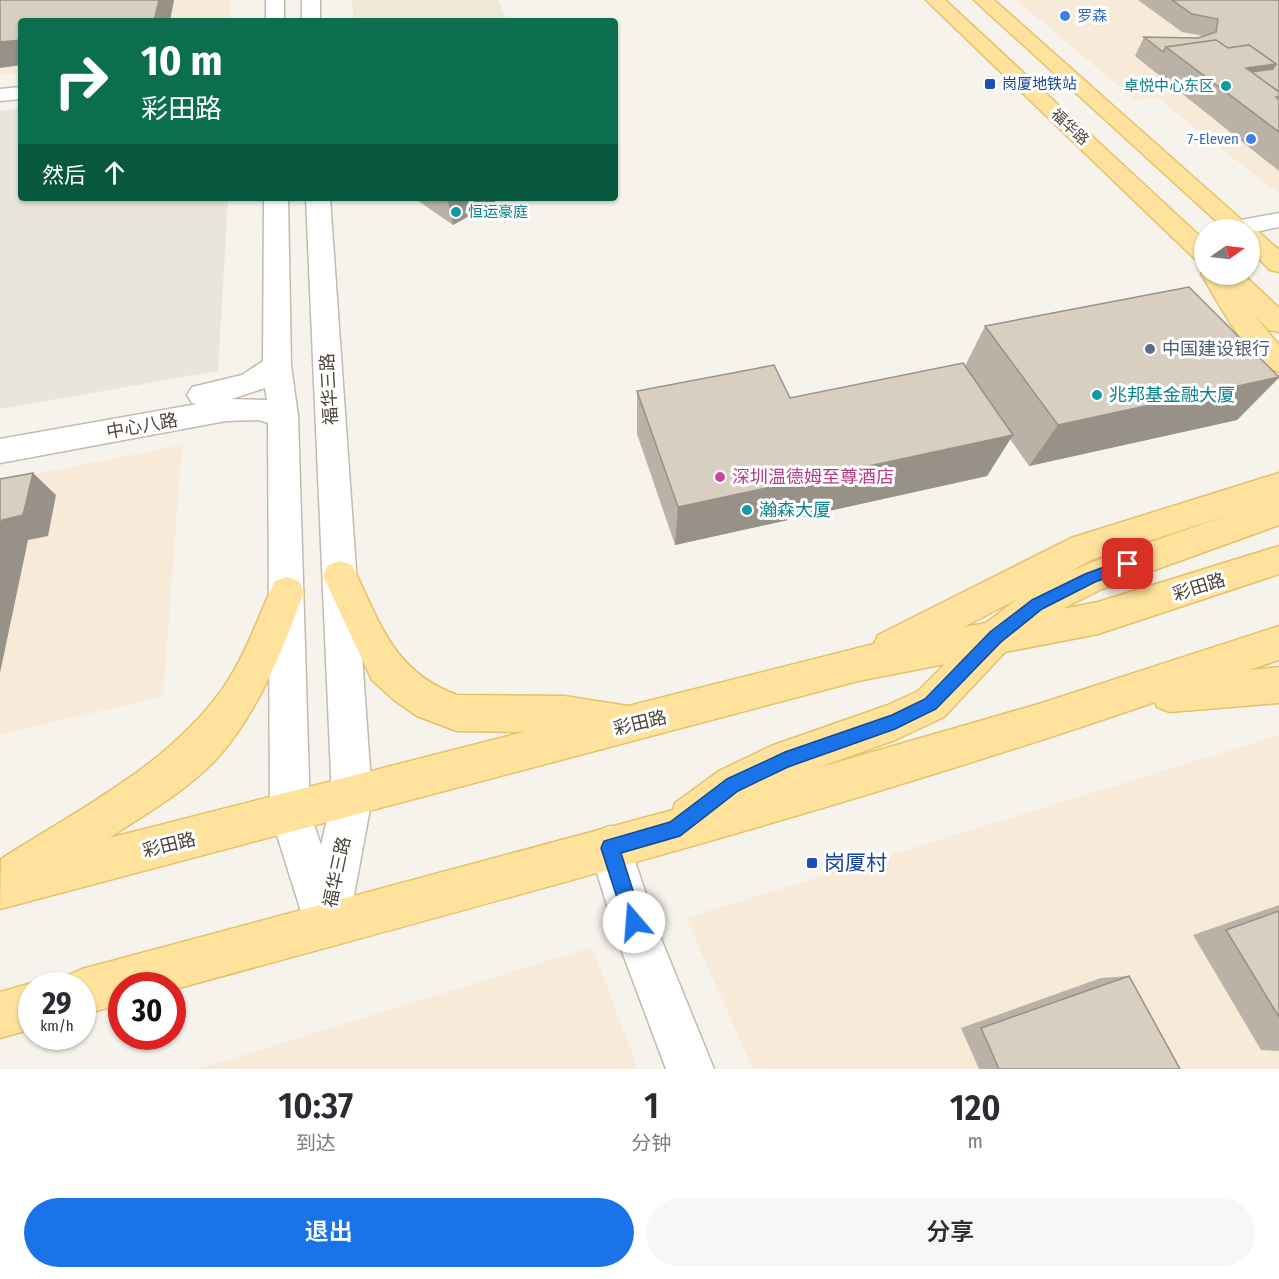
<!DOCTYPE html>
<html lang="zh">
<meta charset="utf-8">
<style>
body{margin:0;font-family:"Fira Sans Condensed","Noto Sans SC",sans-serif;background:#f7f7f7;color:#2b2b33;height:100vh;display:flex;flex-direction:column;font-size:22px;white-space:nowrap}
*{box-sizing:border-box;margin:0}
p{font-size:20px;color:#7c7c81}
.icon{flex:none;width:33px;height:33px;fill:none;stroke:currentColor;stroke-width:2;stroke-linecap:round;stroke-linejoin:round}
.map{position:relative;height:1069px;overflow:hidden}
.panel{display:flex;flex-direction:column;background:#fff;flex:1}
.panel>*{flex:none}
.hud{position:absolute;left:18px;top:18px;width:600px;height:183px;border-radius:6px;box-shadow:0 2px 4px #0004;background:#0b6e4f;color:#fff;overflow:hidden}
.needle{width:39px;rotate:76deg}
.fabs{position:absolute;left:1194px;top:219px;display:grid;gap:12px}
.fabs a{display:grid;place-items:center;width:66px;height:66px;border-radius:50%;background:#fff;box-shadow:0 2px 4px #0004;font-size:30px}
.speed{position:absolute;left:18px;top:972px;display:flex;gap:12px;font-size:30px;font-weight:700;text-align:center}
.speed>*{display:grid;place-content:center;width:78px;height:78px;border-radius:50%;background:#fff;box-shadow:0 2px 4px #0004;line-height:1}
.speed small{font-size:15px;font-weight:400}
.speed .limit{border:9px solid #d22;background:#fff;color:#111}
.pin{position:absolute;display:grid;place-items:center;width:51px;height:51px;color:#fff;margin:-26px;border-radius:12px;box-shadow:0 3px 9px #0006}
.me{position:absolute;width:66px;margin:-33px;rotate:342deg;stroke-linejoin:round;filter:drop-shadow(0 0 4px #0008)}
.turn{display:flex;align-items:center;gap:21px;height:126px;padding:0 24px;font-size:27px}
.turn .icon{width:78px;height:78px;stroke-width:2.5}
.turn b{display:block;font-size:42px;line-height:51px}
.then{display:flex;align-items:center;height:57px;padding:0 24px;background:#0003;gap:12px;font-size:22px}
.eta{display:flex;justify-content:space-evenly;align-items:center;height:102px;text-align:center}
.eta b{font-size:36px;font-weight:600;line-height:42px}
.cta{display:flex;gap:12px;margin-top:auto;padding:12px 24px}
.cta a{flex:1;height:69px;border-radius:36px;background:#1a73e8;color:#fff;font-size:24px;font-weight:600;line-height:69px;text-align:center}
.cta a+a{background:#f7f7f7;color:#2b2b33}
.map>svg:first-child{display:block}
.residential{fill:#eae5da}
.commercial{fill:#f7ead8}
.education{fill:#efe8d6}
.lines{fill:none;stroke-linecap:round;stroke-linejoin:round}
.minor-casing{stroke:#c2bbae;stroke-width:3}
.major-casing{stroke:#e6c16a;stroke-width:3}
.minor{fill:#fff;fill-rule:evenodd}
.major{fill:#ffe39c;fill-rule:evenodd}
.wall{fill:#bab2a6}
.shaded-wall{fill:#979187}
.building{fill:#d8cfc1;stroke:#979187;stroke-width:1.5}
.route{fill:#1a73e8;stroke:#114b97;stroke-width:1.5}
.shop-dot{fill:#3f7fe0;stroke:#fff;stroke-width:2}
.transit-dot{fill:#1a4fb4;stroke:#fff;stroke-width:2}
.culture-dot{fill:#0f9aa8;stroke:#fff;stroke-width:2}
.service-dot{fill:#5c6f8a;stroke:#fff;stroke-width:2}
.hotel-dot{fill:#d1479c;stroke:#fff;stroke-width:2}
.labels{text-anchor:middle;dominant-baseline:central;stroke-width:6;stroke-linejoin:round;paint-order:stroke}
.far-shop-label{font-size:15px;fill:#366cbe;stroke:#fff;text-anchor:start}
.far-transit-label{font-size:15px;fill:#164399;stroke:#fff;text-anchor:start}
.far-culture-label{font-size:15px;fill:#0d838f;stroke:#fff;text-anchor:end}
.far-street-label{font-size:15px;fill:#4b4439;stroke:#fff}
.service-label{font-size:18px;fill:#4e5e75;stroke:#fff;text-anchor:start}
.street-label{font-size:18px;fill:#4b4439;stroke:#fff}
.culture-label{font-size:18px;fill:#0d838f;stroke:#fff;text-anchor:start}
.hotel-label{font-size:18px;fill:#b23c85;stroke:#fff;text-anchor:start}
.near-transit-label{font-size:21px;fill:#164399;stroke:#fff;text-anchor:start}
</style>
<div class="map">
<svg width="1279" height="1069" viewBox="0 0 1279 1069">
<rect width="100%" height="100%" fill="#f6f3ec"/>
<path class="residential" d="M21 108V198H228L218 371 0 409V111Z"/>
<g class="commercial">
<path d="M0 0H231L230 21H21V72L0 75Z"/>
<path d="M1016 0H1279V194L1156 97 1135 100Z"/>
<path d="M182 445 163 696 0 735V481Z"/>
<path d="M1279 735V1069H753L686 918Z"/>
<path d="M592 947 638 1069H198Z"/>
</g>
<path class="education" d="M352 0H499L506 20 354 21Z"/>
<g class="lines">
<g class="minor-casing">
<g id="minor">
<rect x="266" y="0" width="18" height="21"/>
<rect x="302" y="0" width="18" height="21"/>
<path d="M21 87V99L0 101V89Z"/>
<path d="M264 198H288L291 365 298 416 310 813 321 845 332 798 306 198H330L372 798 349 922 342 940 326 946 310 940 270 813 268 423 259 420 226 421 0 463V439L197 404 192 403 187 395 192 387 242 375 263 361ZM265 388 267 400 231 399Z"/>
<path d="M1279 213V227L1250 233V230H1229L1227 227 1230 222Z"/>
<path d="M610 826 625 832 662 941 714 1069H666L618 941 589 847 595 832Z"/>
</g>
</g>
<g class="major-casing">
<g id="major">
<path d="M926 0H945L1204 240V261L1195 259Z"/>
<path d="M974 0H994L1253 230 1259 232 1279 250V272L1270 270 1250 250V230H1226Z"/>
<path d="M1204 269V274H1243L1279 308V332L1269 330 1254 315 1279 345V372C1248 363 1218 301 1201 274Z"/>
<path d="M1279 473V525L1102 589 1062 609 1098 602 1279 546V574L1098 634 1005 652 944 717 895 740 817 768 1042 703 1279 626V660L1249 670 1279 667V703L1170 712 1157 707 1155 702C832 813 501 899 172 990V986H122V1004L82 1015V986H62L66 976 82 969 673 810 675 803 719 771 771 746 888 705 918 691 945 664 858 681 0 909 1 859C79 809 169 765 223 688 246 655 258 617 275 581L287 577 299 581 304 592C282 650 261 707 220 755 190 789 147 813 109 838L524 732 457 731 417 716 394 700 372 680 323 576 328 565 340 561 352 565C379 621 393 672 457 695L564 696 628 706 874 644 878 635 1071 538ZM1232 514 1090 563 1067 573 1093 559ZM1017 599 986 623 964 627Z"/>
<path d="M32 983 39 986H32V1029L0 1038V992Z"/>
</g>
</g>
<use href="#minor" class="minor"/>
<use href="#major" class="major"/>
</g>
<g class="wall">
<path d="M1138 0H1279V171L1135 56 1144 37 1198 38 1204 36 1182 32Z"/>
<path d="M414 198H501L453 225Z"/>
<path d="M985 326 1279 378 1237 420 1029 466 1010 439 987 476 675 545 637 434V391L790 398 965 366Z"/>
<path d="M1279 905V1051L1261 1050 1193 935Z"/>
<path d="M1129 976 1180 1069H979L961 1028 1101 978Z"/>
</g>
<g class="shaded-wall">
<path d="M43 0H174L170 21H154Z"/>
<path d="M21 40V65L0 68V42Z"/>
<path d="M1276 64 1261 87 1246 68Z"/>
<path d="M453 198H501L453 225 448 201Z"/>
<path d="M1279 377 1237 420 1029 466 1058 425Z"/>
<path d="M1013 435 987 476 675 545 678 507Z"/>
<path d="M33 473 56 495 48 536 28 540 0 673V529L2 520Z"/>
</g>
<g class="building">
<path d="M0 0H159L154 21H21V40L0 42Z"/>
<path d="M1172 0H1279V92L1251 72 1273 69 1276 64 1249 45 1228 48 1216 40 1166 47 1163 52 1144 37 1198 38 1216 32 1218 19 1192 14Z"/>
<path d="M1216 40 1228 48 1249 45 1276 64 1246 68 1279 92V97H1276L1279 100V132L1166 47Z"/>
<path d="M443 198H453L448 201Z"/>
<path d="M1189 287 1279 377 1058 425 985 326Z"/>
<path d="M963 363 1013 435 678 507 637 391 774 365 790 398Z"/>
<path d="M33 473 23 515 2 520 0 529V479Z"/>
<path d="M1279 911V1017L1226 930Z"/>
<path d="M1129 976 1180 1069H999L981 1028Z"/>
</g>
<path class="route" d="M1128 558 1133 559V568L1095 582 1042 609 1001 642 936 709 895 729 788 767 738 791 680 836 621 853 643 922 640 929 634 931 627 929 601 848 604 841 670 822 727 779 785 752 892 715 925 699 990 632 1032 600 1085 574Z"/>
<g class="shop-dot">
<circle cx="1065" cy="16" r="6"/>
<circle cx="1251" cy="139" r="6"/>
</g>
<g class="transit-dot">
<rect x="984" y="78" width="12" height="12" rx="3"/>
<rect x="806" y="857" width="12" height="12" rx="3"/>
</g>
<g class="culture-dot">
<circle cx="1226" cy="86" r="6"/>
<circle cx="456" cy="212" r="6"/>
<circle cx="1097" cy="395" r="6"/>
<circle cx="747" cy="510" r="6"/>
</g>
<circle class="service-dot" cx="1150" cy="349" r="6"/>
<circle class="hotel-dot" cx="720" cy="477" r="6"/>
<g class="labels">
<g class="far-shop-label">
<text x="1077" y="16">罗森</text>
<text x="1239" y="139" text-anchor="end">7-Eleven</text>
</g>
<g class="far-transit-label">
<text x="1002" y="84">岗厦地铁站</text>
</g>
<g class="far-culture-label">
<text x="1214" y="86">卓悦中心东区</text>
<text x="468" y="212" text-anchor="start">恒运豪庭</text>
</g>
<g class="far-street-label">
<text transform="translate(1070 127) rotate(43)">福华路</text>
</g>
<g class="service-label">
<text x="1162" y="349">中国建设银行</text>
</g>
<g class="street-label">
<text transform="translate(329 389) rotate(-93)">福华三路</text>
<text transform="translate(142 426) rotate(-10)">中心八路</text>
<text transform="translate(1199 587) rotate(-17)">彩田路</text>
<text transform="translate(640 723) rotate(-14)">彩田路</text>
<text transform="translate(169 845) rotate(-14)">彩田路</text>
<text transform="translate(337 872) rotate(-78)">福华三路</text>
</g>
<g class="culture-label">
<text x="1109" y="395">兆邦基金融大厦</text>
<text x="759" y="510">瀚森大厦</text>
</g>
<g class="hotel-label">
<text x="732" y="477">深圳温德姆至尊酒店</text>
</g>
<g class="near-transit-label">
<text x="824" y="863">岗厦村</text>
</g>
</g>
</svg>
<div class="fabs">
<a><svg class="needle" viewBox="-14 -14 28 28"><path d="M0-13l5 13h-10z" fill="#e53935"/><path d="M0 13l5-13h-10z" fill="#7c7c81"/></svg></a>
</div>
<div class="speed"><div>29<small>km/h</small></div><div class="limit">30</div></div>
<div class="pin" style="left:1128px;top:564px;background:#d93025"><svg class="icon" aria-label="arrive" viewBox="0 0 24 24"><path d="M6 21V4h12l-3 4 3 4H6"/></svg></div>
<svg class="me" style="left:634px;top:922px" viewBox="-20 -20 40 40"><circle r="19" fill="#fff"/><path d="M0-13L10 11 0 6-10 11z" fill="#1a73e8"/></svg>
<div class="hud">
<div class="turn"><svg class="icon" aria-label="right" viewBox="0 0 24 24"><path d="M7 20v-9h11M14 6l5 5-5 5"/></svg><div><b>10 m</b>彩田路</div></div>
<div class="then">然后<svg class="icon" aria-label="ahead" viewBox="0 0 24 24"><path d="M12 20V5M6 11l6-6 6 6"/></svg></div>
</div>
</div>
<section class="panel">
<div class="eta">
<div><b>10:37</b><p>到达</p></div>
<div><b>1</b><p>分钟</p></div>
<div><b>120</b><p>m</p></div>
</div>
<div class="cta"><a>退出</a><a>分享</a></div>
</section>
